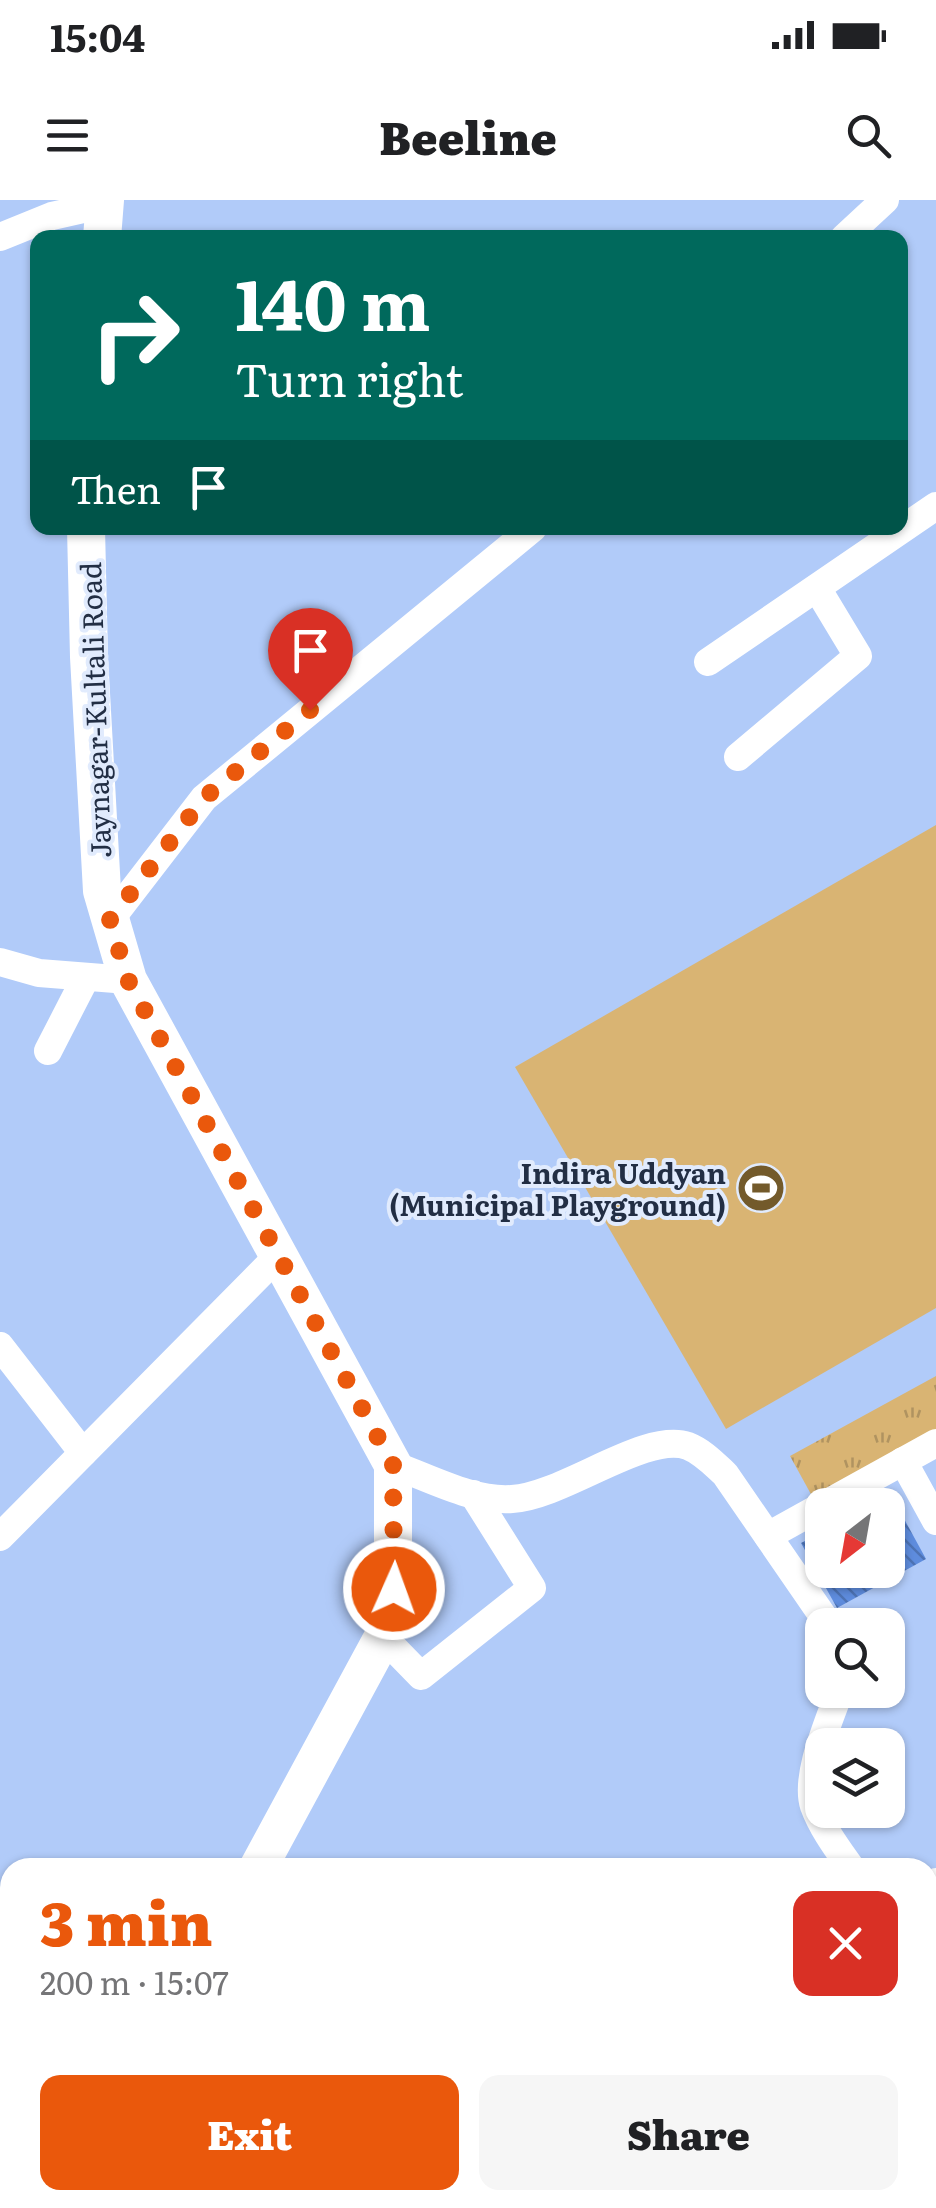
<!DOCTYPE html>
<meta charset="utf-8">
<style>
body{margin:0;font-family:Literata,serif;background:#f6f6f6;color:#202124;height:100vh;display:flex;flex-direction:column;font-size:38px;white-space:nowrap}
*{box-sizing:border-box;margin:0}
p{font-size:32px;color:#757577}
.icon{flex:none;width:55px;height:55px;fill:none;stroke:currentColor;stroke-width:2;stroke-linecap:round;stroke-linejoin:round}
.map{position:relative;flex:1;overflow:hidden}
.details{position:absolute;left:0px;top:1658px;width:938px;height:352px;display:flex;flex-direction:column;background:#fff;border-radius:30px 30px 0 0;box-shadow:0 2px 8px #0004}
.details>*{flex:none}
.top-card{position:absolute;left:30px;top:30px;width:878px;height:305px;border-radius:20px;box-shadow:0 2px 8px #0004;background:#00695c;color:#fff;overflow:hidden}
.needle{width:65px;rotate:211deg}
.fabs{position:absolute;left:805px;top:1288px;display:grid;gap:20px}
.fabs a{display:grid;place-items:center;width:100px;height:100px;border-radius:20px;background:#fff;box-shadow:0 2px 8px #0004;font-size:50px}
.pin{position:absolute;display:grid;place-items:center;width:85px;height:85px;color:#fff;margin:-102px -42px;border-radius:50% 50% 50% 0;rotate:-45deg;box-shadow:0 0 10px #0007}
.pin .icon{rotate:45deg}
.me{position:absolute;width:110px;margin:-55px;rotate:2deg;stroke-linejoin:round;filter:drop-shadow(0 0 8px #0008)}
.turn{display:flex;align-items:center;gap:35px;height:210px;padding:0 40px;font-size:45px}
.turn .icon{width:130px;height:130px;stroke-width:2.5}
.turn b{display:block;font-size:70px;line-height:85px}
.then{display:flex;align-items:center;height:95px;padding:0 40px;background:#0003;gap:20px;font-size:38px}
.round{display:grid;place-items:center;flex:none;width:105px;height:105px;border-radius:20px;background:#f6f6f6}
.summary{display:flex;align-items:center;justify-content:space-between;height:170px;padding:0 40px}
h1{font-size:60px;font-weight:800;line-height:75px;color:#ea580c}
.cta{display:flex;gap:20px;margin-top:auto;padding:20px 40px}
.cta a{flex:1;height:115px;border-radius:20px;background:#ea580c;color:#fff;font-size:40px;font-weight:800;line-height:115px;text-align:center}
.cta a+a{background:#f6f6f6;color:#202124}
.status{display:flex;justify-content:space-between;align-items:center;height:70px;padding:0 50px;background:#fff;direction:ltr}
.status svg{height:28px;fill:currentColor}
header{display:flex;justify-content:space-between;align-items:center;height:130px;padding:0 40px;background:#fff;font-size:45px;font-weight:800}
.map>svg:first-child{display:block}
.park{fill:url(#park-tufts)}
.pitch{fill:#d9b473}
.building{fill:url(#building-back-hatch)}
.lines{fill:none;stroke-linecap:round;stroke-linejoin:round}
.street{stroke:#fff;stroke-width:28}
.secondary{stroke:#fff;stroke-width:38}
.route{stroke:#ea580c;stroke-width:18;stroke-dasharray:0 32.4}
.labels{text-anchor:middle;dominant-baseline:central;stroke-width:8;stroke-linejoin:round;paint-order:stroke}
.street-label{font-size:28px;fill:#222e44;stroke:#e1ebfd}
.poi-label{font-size:28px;font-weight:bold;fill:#222e44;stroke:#e1ebfd;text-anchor:end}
</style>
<div class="status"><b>15:04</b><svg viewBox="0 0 49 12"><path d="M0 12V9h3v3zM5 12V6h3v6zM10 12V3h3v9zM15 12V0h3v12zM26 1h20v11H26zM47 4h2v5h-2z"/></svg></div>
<header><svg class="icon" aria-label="menu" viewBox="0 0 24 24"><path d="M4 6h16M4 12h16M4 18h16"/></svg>Beeline<svg class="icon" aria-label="search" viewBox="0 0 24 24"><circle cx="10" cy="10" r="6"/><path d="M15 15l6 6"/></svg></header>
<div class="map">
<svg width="936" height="2008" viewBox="0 0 936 2008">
<defs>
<pattern id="park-tufts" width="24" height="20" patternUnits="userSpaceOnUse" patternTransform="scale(2.5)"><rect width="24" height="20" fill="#d9b473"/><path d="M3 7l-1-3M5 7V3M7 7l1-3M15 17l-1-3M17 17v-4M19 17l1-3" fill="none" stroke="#b09360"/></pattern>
<pattern id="building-back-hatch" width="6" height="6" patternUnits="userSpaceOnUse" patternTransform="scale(2.5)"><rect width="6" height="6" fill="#5e8cdd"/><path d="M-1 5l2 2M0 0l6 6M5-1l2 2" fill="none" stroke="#4d73b5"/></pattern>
</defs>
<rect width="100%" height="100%" fill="#b1cbf9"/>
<path class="park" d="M936 1176V1242L818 1307 790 1256Z"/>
<path class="pitch" d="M936 625V1108L726 1229 515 867Z"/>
<path class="building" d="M891 1295 926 1359 837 1408 801 1343 822 1332V1370H888V1305H872Z"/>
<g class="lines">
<g class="street">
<path d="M0 37 52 16 105 4"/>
<path d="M844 38 885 0"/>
<path d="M708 462 936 306"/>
<path d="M738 557 858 456 817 388"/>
<path d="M110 720 204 598 533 328"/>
<path d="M0 762 39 773 128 780"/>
<path d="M48 851 85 779"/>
<path d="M0 1146 83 1253"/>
<path d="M903 1261 936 1321"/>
<path d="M393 1265C430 1278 473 1302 512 1299 564 1296 645 1231 688 1246 703 1252 714 1264 725 1274L829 1425"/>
<path d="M824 1305 936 1243"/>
<path d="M768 1336 822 1306"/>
<path d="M0 1337 278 1056"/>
<path d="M383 1437 421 1476 532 1388 473 1294"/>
<path d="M840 1490C830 1519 804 1576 814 1606 822 1628 837 1648 851 1668"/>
<path d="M928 1687 936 1682"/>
<path d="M928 1773 936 1784"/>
<path d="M0 1873 10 1872"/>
<path d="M532 2008 536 2000"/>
</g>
<g class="secondary">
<path d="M102 38 105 0"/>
<path d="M86 328 89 457 102 691 128 780 393 1265V1389L383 1437 258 1668"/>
<path d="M221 2000 224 2008"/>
</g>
</g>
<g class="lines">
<path class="route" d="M310 510 204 598 110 720 128 780 393 1265 394 1389"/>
</g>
<defs>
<g id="stadium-disc" transform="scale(2.5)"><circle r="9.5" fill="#735a2b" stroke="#e1ebfd"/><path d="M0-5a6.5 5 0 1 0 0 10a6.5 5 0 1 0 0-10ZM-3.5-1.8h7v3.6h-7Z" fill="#fff"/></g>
</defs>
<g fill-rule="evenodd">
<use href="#stadium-disc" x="761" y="988"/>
</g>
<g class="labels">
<g class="street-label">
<text transform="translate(94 510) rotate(-92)">Jaynagar-Kultali Road</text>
</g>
<g class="poi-label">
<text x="726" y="972">Indira Uddyan<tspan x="726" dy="32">(Municipal Playground)</tspan></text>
</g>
</g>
</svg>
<div class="fabs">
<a><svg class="needle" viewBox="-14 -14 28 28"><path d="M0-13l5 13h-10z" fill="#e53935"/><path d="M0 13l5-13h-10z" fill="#757577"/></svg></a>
<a><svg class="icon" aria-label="search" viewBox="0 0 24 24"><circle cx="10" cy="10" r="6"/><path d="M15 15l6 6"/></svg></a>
<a><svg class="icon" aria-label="layers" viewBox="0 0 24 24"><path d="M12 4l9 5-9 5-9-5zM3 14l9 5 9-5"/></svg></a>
</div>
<div class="pin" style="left:310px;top:510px;background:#d93025"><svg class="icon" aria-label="arrive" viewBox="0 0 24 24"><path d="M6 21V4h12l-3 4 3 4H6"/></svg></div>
<svg class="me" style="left:394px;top:1389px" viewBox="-20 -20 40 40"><circle r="17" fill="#ea580c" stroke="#fff" stroke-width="3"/><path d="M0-11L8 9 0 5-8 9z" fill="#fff"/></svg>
<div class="top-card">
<div class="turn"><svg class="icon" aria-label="right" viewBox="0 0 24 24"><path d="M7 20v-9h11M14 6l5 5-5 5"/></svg><div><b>140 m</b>Turn right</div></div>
<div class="then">Then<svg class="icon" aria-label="arrive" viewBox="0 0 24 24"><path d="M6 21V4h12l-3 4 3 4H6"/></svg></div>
</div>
<section class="details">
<div class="summary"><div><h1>3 min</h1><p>200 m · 15:07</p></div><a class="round" style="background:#d93025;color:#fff"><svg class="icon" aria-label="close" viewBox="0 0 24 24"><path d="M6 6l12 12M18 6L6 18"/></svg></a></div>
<div class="cta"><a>Exit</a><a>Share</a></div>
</section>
</div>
